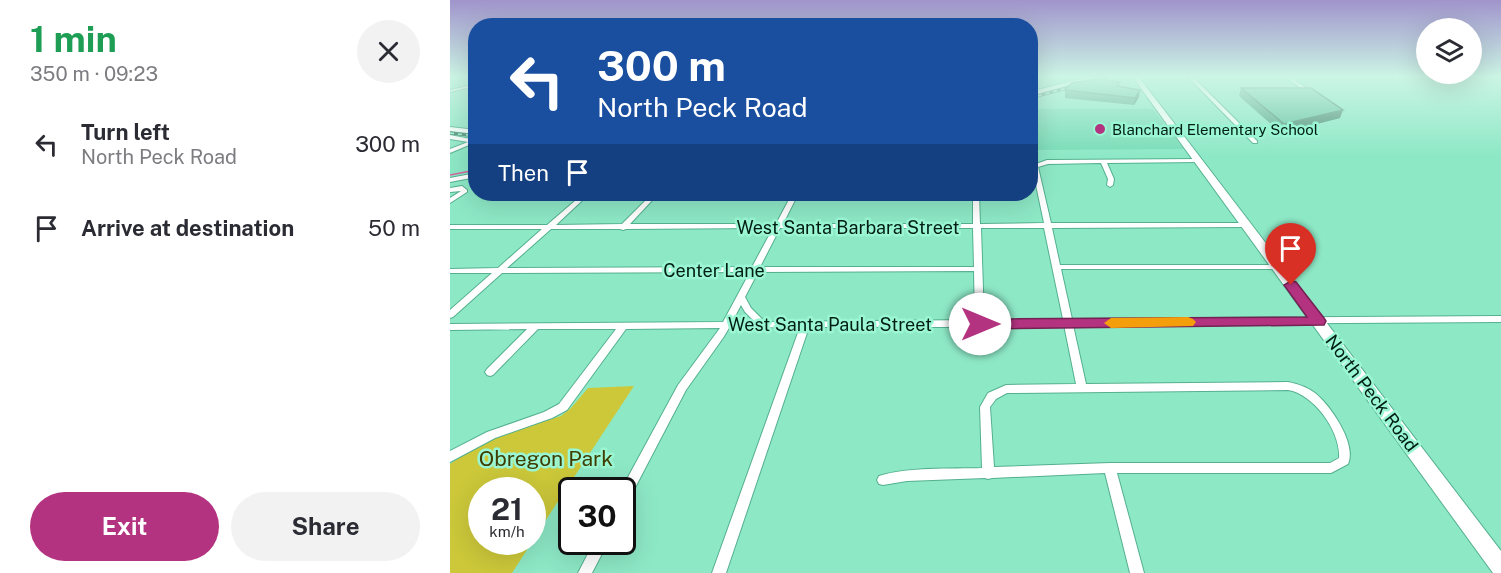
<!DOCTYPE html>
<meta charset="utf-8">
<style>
body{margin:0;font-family:"Public Sans",sans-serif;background:#f2f2f3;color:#2b2b33;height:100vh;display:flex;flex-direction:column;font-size:22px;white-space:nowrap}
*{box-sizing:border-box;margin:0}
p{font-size:20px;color:#7c7c81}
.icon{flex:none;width:33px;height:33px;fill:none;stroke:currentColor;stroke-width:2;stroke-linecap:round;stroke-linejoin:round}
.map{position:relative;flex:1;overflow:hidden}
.sheet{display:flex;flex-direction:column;background:#fff;width:450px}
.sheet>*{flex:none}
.hud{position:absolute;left:18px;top:18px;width:570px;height:183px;border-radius:24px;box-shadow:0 6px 24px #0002;background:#1a4fa0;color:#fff;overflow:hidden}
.controls{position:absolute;left:966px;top:18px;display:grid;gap:12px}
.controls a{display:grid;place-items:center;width:66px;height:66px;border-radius:50%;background:#fff;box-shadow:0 6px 24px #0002;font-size:30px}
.speed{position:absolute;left:18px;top:477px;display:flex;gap:12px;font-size:30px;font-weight:700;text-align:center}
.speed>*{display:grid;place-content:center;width:78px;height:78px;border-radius:50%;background:#fff;box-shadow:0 6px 24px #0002;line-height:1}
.speed small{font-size:15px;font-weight:400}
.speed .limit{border:3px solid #111;border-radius:9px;background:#fff;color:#111}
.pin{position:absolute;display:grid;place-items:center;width:51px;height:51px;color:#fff;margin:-62px -26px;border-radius:50% 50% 50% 0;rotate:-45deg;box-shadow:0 0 6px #0007}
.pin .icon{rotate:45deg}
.me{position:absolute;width:66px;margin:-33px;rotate:90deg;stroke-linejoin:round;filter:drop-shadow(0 0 4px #0008)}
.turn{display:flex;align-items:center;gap:21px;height:126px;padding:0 30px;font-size:27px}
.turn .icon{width:78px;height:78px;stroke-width:2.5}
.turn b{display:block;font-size:42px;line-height:51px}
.then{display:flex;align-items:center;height:57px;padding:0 30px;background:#0003;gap:12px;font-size:22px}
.round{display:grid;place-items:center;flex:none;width:63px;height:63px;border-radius:32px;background:#f2f2f3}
.overview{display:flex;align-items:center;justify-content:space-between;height:102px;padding:0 30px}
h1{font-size:36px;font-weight:700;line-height:45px;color:#1e9e55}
.button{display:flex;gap:12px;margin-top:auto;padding:12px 30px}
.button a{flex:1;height:69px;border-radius:36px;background:#b33380;color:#fff;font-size:24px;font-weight:700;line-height:69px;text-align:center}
.button a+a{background:#f2f2f3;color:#2b2b33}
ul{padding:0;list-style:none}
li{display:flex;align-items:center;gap:18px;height:84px;padding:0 30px}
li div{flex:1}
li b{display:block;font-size:22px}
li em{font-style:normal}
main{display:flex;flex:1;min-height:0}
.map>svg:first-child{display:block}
.built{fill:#78dcb7}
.green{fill:#ccc83a}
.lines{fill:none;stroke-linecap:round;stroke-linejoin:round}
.stream{stroke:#d565a3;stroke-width:1.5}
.street-casing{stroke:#54b08f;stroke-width:2}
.secondary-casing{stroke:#54b08f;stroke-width:2}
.street{fill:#fff;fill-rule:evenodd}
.secondary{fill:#fff;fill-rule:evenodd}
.rail-casing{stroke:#46816b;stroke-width:3}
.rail{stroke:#9af6d3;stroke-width:1.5;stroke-dasharray:4;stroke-linecap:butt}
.wall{fill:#57a68a}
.shaded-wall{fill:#478770}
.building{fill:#65c1a0;stroke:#478770;stroke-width:1.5}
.route{fill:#b33380;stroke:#742153;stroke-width:1.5}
.slow{fill:#f59e0b}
.poi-dot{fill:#b33380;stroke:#9af6d3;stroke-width:2}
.labels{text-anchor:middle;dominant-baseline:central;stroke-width:5;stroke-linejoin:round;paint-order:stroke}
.far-poi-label{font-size:15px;fill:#011d14;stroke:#9af6d3;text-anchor:start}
.street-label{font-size:18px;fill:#011d14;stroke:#9af6d3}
.near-park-label{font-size:21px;fill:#3f3d01;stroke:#9af6d3}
</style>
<main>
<section class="sheet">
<div class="overview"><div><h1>1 min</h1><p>350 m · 09:23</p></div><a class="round"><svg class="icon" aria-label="close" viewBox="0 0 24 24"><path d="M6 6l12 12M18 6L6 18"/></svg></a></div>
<ul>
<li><svg class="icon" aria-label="left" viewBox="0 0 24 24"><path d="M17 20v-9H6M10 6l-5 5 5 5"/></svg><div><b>Turn left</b><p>North Peck Road</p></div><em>300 m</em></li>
<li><svg class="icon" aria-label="arrive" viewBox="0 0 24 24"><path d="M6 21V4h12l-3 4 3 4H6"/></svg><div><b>Arrive at destination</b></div><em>50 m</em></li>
</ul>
<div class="button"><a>Exit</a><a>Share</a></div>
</section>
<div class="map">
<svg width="1051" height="573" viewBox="0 0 1051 573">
<rect width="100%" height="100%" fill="#8de8c6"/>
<path class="built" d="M581 109H703L734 149 581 150Z"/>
<path class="green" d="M184 386 82 541V490H32V542H82L62 573H0V464L28 445 50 435 111 416 121 408 138 388Z"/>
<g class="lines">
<path class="stream" d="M0 175 26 170"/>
<g class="street-casing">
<g id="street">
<path d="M737 76H742L807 141V143H803Z"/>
<path d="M834 76H839L863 93 859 94Z"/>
<path d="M26 84V86L0 92V90Z"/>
<path d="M0 135 26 140V142L0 153V149L18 142 0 139Z"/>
<path d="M749 159 751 160V162L657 163 664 179 663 185 660 187 657 185 658 179 651 163 598 164 588 167 601 223H795L799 225 795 227 602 228 610 265H830L831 267 830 269H611L622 319 1051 316V322L623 325 636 384 838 382C848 384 857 387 865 393 881 406 907 444 898 464L881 473H667L694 573H680L655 473 542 478 538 479 535 478 457 481 433 485 429 484 427 480 429 476C456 467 502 469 532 468L530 407 538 393 556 385 626 384 614 325 530 327H359L276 573H262L350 327 279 328 273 338 236 390 176 505 172 506V490H171L228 385 270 328 176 329 117 410 102 418 45 438 0 462V451L37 432 94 412 109 404 166 329H88L43 375 40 376 37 375 35 372 37 369 77 329 0 330V324L273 322 300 272 52 273 3 317 0 318V310L42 273H0V269L48 268 92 229H0V225H97L133 194H139L106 225 172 224 202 194H208L180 224H326L342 194H348L333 224H523V194H529L530 224 594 223 582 166 583 165 597 160ZM323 228 302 267 57 268 101 229H170L173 230 176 229ZM330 228H523L524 267H310ZM531 228H594L613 319 534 320ZM524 271 525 320 315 322 301 308 295 297 308 272ZM291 305 295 312 305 322H282ZM838 390C864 394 891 432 889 458L880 463H660L544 467 540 407 546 399 557 393Z"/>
<path d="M26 173V177L0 182V178Z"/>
<path d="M12 186 17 190V192L0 203V198L11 191 0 192V188Z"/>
<path d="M144 542H158L142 573H128Z"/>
</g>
</g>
<g class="secondary-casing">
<g id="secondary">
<path d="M641 76H652L580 96V92Z"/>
<path d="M682 76H688L1051 551V573H1043Z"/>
<path d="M0 127 26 130V134L0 131Z"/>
</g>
</g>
<use href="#street" class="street"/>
<use href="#secondary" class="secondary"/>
<g class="rail-casing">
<g id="rail">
<path d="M580 98 662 76"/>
<path d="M0 133 26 136"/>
</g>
</g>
<use href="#rail" class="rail"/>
</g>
<g class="wall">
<path d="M669 86 689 97 684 105 615 98V90Z"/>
<path d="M791 88 890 118 831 133 789 96Z"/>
</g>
<g class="shaded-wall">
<path d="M690 90 689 97 684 105 685 98Z"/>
<path d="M893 110 890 118 831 133 834 124Z"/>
</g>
<g class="building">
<path d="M647 79 670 82 667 86 690 90 685 98 615 90 622 83Z"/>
<path d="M791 88H861L893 110 834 124Z"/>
</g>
<linearGradient id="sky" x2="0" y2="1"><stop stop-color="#a094cc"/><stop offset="0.49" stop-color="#ccf5e5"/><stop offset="1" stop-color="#ccf5e5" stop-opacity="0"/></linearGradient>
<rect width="1051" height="156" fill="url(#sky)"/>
<path class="route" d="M841 281 846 282 874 318 876 321 874 325 530 329 522 324 530 319 857 317 834 285Z"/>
<path class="slow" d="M738 317 743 319 746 322 743 326 661 328 654 323 661 318Z"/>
<circle class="poi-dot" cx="650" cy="129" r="6"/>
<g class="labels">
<g class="far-poi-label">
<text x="662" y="129">Blanchard Elementary School</text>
</g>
<g class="street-label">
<text x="398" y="227">West Santa Barbara Street</text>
<text x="264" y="270">Center Lane</text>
<text x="380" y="324">West Santa Paula Street</text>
<text transform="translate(922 393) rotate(53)">North Peck Road</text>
</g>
<g class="near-park-label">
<text x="96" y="458">Obregon Park</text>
</g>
</g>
</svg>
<div class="controls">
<a><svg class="icon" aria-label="layers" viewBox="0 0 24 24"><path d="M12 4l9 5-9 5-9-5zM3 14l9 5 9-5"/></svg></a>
</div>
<div class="speed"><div>21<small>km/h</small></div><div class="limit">30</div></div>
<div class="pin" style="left:841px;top:285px;background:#d93025"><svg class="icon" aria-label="arrive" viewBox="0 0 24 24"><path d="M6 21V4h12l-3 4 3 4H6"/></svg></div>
<svg class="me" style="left:530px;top:324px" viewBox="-20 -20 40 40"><circle r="19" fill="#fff"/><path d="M0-13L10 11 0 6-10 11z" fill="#b33380"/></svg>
<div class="hud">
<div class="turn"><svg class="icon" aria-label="left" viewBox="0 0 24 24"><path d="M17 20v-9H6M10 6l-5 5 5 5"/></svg><div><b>300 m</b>North Peck Road</div></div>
<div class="then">Then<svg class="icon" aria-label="arrive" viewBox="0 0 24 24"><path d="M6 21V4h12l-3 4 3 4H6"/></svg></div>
</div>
</div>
</main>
